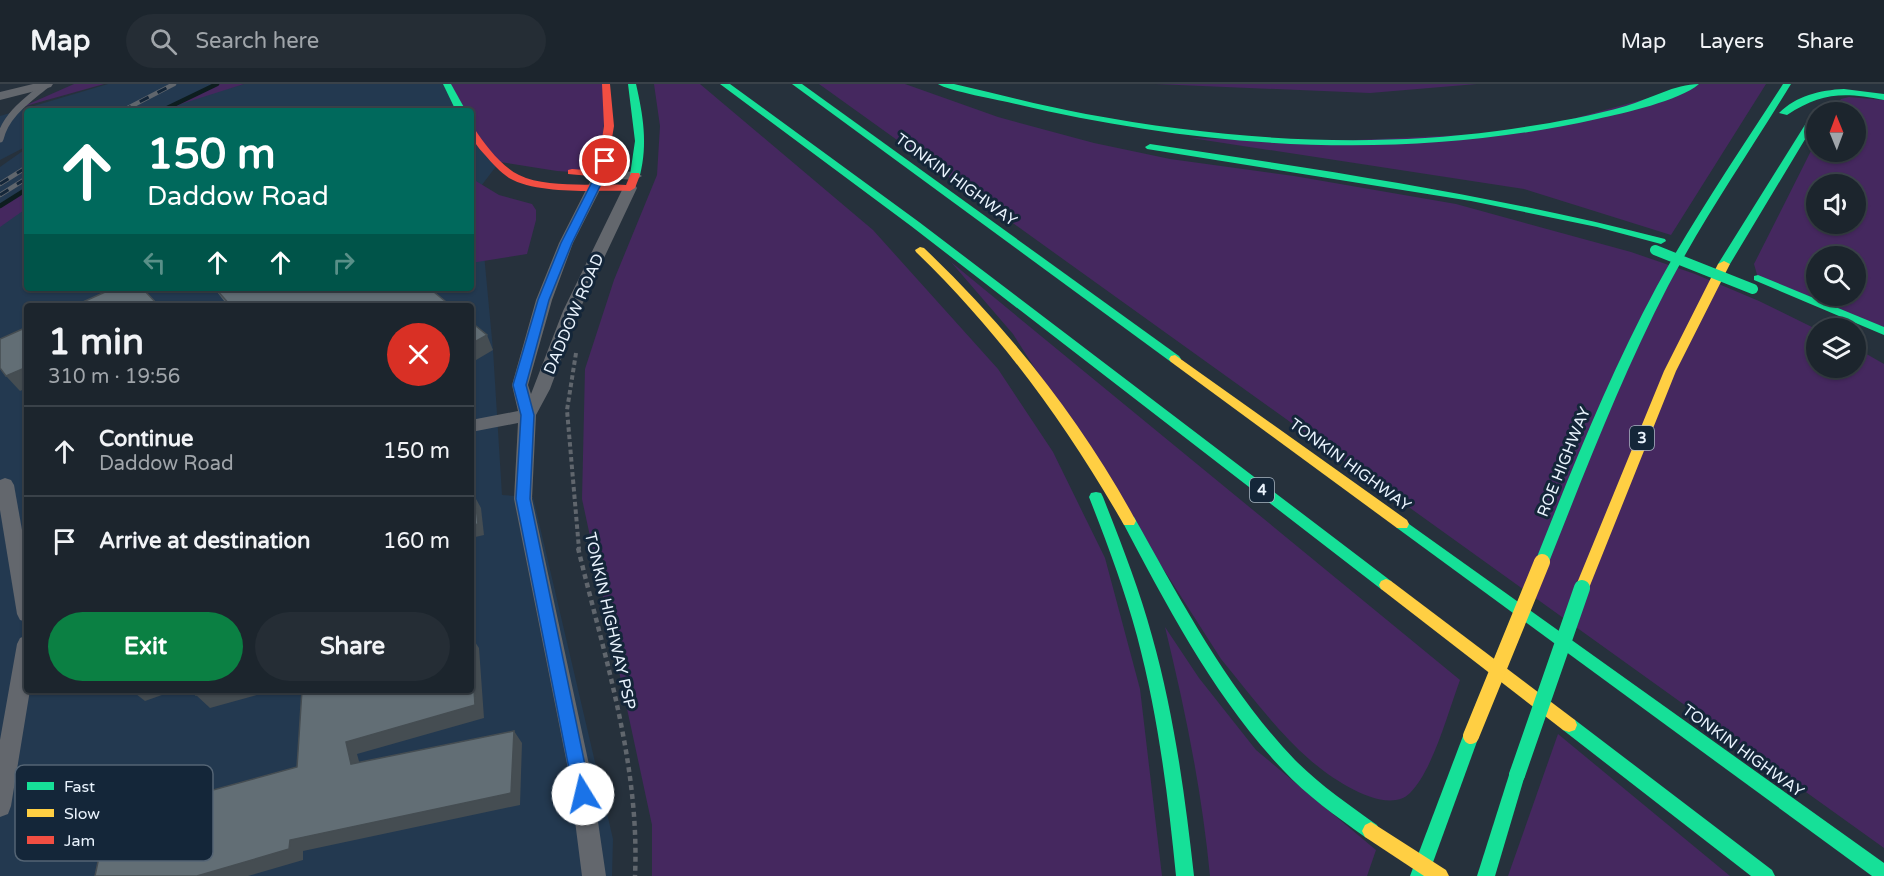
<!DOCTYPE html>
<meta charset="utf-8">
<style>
body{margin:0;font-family:"Varela Round",sans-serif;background:#252d35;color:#f1f3f6;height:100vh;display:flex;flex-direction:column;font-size:22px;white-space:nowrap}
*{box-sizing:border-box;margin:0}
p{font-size:20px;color:#a0a5aa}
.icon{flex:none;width:33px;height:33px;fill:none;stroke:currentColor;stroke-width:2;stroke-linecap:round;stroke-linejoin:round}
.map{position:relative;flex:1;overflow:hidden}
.details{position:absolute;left:24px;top:219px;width:450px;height:390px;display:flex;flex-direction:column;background:#1c252d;border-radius:6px;box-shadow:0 2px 4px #0004,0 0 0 2px #3a4249}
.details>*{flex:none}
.guide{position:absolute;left:24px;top:24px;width:450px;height:183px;border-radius:6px;box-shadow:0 2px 4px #0004,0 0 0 2px #3a4249;background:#00695c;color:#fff;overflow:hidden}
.needle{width:39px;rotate:359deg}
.fabs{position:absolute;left:1806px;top:18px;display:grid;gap:12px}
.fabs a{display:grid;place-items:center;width:60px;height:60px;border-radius:50%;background:#1c252d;box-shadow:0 2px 4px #0004,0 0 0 2px #3a4249;font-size:30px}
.pin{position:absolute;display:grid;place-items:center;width:51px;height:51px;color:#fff;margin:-26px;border:3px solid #fff;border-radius:50%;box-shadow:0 2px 6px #0007}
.me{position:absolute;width:66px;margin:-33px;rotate:351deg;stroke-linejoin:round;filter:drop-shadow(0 0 4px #0008)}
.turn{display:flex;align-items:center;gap:21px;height:126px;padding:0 24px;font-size:27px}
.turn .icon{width:78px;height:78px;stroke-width:2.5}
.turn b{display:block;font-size:42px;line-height:51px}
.lanes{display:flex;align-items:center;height:57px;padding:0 24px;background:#0003;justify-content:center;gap:30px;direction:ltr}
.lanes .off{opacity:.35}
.round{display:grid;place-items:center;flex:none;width:63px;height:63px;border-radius:32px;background:#252d35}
.headline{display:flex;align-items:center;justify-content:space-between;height:102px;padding:0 24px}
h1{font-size:36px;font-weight:700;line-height:45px}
.primary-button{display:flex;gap:12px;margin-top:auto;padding:12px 24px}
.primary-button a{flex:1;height:69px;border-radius:36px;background:#0b8043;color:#fff;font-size:24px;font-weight:700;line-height:69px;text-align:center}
.primary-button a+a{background:#252d35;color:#f1f3f6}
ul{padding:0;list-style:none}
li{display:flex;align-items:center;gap:18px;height:90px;padding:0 24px;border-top:2px solid #3a4249}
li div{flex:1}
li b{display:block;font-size:22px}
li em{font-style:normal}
header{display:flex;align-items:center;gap:36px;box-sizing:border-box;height:84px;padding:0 30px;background:#1c252d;border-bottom:2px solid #3a4249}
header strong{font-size:28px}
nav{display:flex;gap:33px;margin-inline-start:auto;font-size:21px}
.search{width:420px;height:54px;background:#252d35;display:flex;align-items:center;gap:15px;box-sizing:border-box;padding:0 21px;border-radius:33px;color:#a0a5aa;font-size:22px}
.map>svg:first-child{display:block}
.built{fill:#233950;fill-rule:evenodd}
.green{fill:#45285f;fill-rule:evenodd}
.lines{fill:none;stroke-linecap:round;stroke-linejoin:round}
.stream{stroke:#0d1d1f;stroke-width:4.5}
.path-far1{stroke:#60666d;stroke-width:4;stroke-dasharray:4.5 3;stroke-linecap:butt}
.path{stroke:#60666d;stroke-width:4.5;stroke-dasharray:5 4;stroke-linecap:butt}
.lane{stroke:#63676d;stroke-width:7}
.street{fill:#63676d;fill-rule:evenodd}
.fast{fill:#16e098;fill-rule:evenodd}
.slow{fill:#ffcf43;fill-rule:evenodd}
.jam{fill:#f24e42;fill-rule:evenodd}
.rail-casing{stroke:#60666d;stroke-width:4.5}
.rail{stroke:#142639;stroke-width:3;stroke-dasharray:10;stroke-linecap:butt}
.fast-bridge-far1{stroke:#16e098;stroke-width:10}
.fast-bridge{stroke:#16e098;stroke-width:16}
.slow-bridge{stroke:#ffcf43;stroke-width:16}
.wall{fill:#545f65}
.shaded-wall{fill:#454d52}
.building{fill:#626e75;stroke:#454d52;stroke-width:1.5}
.route{fill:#1a73e8;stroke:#114b97;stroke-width:1.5}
.labels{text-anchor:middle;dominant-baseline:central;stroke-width:6;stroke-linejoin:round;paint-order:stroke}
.shield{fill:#142639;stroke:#a9b6c2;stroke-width:1.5}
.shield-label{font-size:15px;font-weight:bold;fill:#e9f3fd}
.street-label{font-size:16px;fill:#e9f3fd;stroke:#142639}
.key{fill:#142639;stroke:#546474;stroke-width:1.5}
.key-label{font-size:16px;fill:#e9f3fd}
</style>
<header>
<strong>Map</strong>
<div class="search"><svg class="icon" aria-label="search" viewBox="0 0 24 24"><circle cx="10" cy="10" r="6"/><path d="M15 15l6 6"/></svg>Search here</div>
<nav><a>Map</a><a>Layers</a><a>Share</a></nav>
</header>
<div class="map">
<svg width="1884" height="792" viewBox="0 0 1884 792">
<rect width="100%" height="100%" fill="#26313c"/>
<path class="built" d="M108 0H217L185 17 244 0H462L504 72 478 106 493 266 502 411 533 413 613 755 612 792H0V83L27 64V204H471V27H27V62L0 76V32ZM27 222H471V606H27Z"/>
<g class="green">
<path d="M74 0H104L22 23Z"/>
<path d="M217 0H244L181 20 170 27H161Z"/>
<path d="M447 0H606L601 90 557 87 500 78 471 46V27H461Z"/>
<path d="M654 0H700L873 146 998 285 1053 368 1105 474 1140 605 1162 792H652V741L582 415 585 285 614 196 657 91 660 42Z"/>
<path d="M819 0H905L998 33 1094 59 1170 75 1294 92 1456 120 1631 168 1695 190 1759 217 1816 245V284H1856V264L1884 280V764Z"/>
<path d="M1155 0H1477L1370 9Z"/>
<path d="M1700 0H1766L1671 151 1524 105 1191 54 1313 58 1524 48Z"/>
<path d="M1849 13 1884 16V247L1758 194 1754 180 1816 57V68H1856V28H1831L1841 15ZM1816 100H1856V140H1816ZM1816 172H1856V212H1816Z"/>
<path d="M471 94 499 111 532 120 536 126V136L527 170 471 179Z"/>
<path d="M27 105V124L0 143V122Z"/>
<path d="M951 178 1460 596C1448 628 1433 686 1410 709 1386 733 1329 693 1309 675 1276 646 1249 609 1221 575L1013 250Z"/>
<path d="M1165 543 1199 594 1256 666 1376 766 1367 792H1210C1202 707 1185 625 1165 543Z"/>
<path d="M1558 650 1730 792H1508Z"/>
</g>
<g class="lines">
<g class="stream">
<path d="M161 27 217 0"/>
<path d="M0 122 27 105"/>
</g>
<path class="path-far1" d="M576 269 567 326 579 465"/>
<path class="path" d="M578 464C604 571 640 680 635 792"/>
<path class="lane" d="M0 55C6 30 28 16 47 0"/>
<g class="street">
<path d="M33 0H53L51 3 0 16V8Z"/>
<path d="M601 86 635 88 642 92 635 96 606 94 573 159 552 216 528 301 531 310 563 227 623 104 625 101H635L637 104 579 227 550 305 536 331 532 415 591 690 606 792H582L569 690 514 415 518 339 471 348V336L518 327 512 301 536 216 559 159 594 90Z"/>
<path d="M5 394 11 396 14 401 27 474V538L20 536 17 530 0 426V396Z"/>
<path d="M27 551V606H30L11 722 8 730 0 733V656L17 560 20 554Z"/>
</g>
<g class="fast">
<path d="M443 0H451L466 27H456Z"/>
<path d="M628 0H636C643 31 648 60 640 91L635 94 630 91 635 57Z"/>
<path d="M720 0H730L919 138 1391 497 1393 501 1391 505 1386 507 1381 505 911 142Z"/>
<path d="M792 0H802L1179 272 1181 275 1179 278H1171Z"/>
<path d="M938 0H954C998 10 1042 22 1086 30 1222 55 1360 65 1497 47 1540 41 1584 34 1626 22 1650 15 1675 0 1699 0 1679 17 1624 29 1597 35 1405 78 1207 65 1016 20 1000 16 948 7 938 0Z"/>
<path d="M1783 0H1791C1750 67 1705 132 1668 202 1622 291 1586 385 1549 478L1547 482 1542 484 1537 482 1535 478C1572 385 1609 291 1657 202 1695 132 1740 67 1783 0Z"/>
<path d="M1844 5 1884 10V16C1845 8 1821 8 1787 31L1779 29C1796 12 1820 6 1844 5Z"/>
<path d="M1813 28H1820H1816V37L1730 180 1724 183 1720 182 1718 180Z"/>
<path d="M1150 60C1323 86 1495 111 1665 155L1666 157 1661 160 1597 143 1471 117 1147 65 1145 63Z"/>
<path d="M1758 191 1884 243V251L1754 196V192Z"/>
<path d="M1096 408 1101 409 1103 413C1121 459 1139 504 1152 552 1174 630 1185 711 1194 792H1176C1168 711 1158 631 1137 552 1124 504 1107 459 1089 413L1091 409Z"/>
<path d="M1129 432 1134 433C1182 518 1227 605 1295 676 1320 701 1349 721 1377 741L1380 747 1377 753 1371 756 1365 753C1336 732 1307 712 1283 686 1215 614 1168 524 1122 437L1124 433Z"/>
<path d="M1402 435 1884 779V792H1872L1397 444 1395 440 1397 436Z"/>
<path d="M1569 634 1575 636 1772 786 1775 792H1751L1563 646 1561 641 1563 636Z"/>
<path d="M1471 644 1477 647 1479 652 1428 792H1410L1463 652 1465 647Z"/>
<path d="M1517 683 1523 685 1525 691 1495 792H1477L1509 691 1511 685Z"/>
</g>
<g class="slow">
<path d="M920 163 924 164C1007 243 1081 335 1136 437L1134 441H1124C1066 340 1000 249 916 168L915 166Z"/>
<path d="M1724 177 1730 180 1676 287 1589 504 1587 508 1582 510 1577 508 1575 504 1664 287 1718 180Z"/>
<path d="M1175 271 1407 436 1409 440 1407 444H1397L1171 278 1169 275 1171 272Z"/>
<path d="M1386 495 1391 497 1575 636 1577 641 1575 646 1569 648 1563 646 1381 505 1379 501 1381 497Z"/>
<path d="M1371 738 1446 786 1449 792H1424L1365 753 1362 747 1365 741Z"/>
</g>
<g class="jam">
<path d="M602 0H610L614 42 606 90 601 93 568 90V86L572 85 597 87 604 42Z"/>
<path d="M471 43 474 44C485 61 501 82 519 91 548 105 595 99 626 101L631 89H639L640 91 635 104 630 107C596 106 539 111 509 94 500 88 492 79 485 71 477 62 471 56 471 43Z"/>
</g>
<g class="rail-casing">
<g id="rail">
<path d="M122 27 174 0"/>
<path d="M0 100 27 83"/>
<path d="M0 111 27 94"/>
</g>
</g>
<use href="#rail" class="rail"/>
<path class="fast-bridge-far1" d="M1655 166 1753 205"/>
<path class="fast-bridge" d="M1517 691 1582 504"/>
<path class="slow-bridge" d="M1471 652 1542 478"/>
</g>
<path class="wall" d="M214 204H429L451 222H228Z"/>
<g class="shaded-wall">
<path d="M487 251 493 266 471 279V260Z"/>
<path d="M27 283V304L20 307 6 292Z"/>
<path d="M475 413 481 424 484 451 471 454V442Z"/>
<path d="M471 552 479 564 484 634 357 670 363 692 351 680 346 658Z"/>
<path d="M131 606H176L145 617Z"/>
<path d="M216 606H275L210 624 196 611Z"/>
<path d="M514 647 522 659 520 721 303 767V776L248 792H197L290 756Z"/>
</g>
<g class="building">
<path d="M114 204H142L159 222H74Z"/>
<path d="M215 204H429L451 222H231Z"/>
<path d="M471 238 487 251 471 260Z"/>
<path d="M27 243V283L6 292 0 284V255Z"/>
<path d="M471 412 475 413 478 440 471 442Z"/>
<path d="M471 559 475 621 346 658 351 680 514 647 511 709 290 756 289 765 197 792H95L107 735 297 683 302 606H471Z"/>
<path d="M197 606H216L196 611Z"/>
</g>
<path class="route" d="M605 74 610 77 606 90 572 159 549 216 526 301 534 331 530 415 591 710 589 716 583 718 577 716 574 710 516 415 521 331 513 301 538 216 561 159 596 90 600 77Z"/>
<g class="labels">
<g class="shield">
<rect x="1630" y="342" width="24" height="24" rx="4.5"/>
<rect x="1250" y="394" width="24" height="24" rx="4.5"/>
</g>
<g class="shield-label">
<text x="1642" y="354">3</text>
<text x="1262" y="406">4</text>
</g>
<g class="street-label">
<text transform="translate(956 96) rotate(36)">TONKIN HIGHWAY</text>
<text transform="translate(574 230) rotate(-67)">DADDOW ROAD</text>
<text transform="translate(1564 378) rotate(-68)">ROE HIGHWAY</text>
<text transform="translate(1350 381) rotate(36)">TONKIN HIGHWAY</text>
<text transform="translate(610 537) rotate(77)">TONKIN HIGHWAY PSP</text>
<text transform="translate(1743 667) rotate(36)">TONKIN HIGHWAY</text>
</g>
</g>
<rect x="15" y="681" width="198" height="96" rx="9" class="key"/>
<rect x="27" y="698" width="27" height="8" fill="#16e098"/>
<rect x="27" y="725" width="27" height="8" fill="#ffcf43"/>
<rect x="27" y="752" width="27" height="8" fill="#f24e42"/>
<g class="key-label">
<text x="64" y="708">Fast</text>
<text x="64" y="735">Slow</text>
<text x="64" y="762">Jam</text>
</g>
</svg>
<div class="fabs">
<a><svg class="needle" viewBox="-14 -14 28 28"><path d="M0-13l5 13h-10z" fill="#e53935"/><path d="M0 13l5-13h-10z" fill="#a0a5aa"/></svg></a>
<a><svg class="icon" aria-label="sound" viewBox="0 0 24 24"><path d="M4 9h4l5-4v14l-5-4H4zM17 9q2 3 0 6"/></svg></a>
<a><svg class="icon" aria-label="search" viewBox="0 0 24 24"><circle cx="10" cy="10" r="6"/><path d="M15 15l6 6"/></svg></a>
<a><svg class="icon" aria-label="layers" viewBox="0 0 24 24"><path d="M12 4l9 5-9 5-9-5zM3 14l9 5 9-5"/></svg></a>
</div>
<div class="pin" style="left:605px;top:77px;background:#d93025"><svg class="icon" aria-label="arrive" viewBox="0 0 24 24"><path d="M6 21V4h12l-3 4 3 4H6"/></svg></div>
<svg class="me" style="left:583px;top:710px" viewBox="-20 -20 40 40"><circle r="19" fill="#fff"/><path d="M0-13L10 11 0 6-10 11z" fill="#1a73e8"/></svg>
<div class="guide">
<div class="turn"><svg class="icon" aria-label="ahead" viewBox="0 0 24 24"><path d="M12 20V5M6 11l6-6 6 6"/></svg><div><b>150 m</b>Daddow Road</div></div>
<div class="lanes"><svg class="icon off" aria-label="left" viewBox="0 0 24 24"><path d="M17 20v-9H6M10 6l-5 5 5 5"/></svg><svg class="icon" aria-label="ahead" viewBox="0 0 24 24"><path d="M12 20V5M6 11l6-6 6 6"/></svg><svg class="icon" aria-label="ahead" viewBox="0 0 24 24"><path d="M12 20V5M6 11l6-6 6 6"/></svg><svg class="icon off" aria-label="right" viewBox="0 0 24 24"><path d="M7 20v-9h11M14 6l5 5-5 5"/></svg></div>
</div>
<section class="details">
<div class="headline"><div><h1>1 min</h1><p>310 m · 19:56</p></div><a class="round" style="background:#d93025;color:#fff"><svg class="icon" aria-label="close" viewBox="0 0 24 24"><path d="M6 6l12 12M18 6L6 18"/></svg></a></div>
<ul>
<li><svg class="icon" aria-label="ahead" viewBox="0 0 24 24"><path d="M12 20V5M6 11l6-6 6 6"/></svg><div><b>Continue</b><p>Daddow Road</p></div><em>150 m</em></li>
<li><svg class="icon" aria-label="arrive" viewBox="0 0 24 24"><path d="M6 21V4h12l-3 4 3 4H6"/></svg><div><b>Arrive at destination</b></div><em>160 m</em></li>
</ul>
<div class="primary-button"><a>Exit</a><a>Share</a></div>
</section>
</div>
